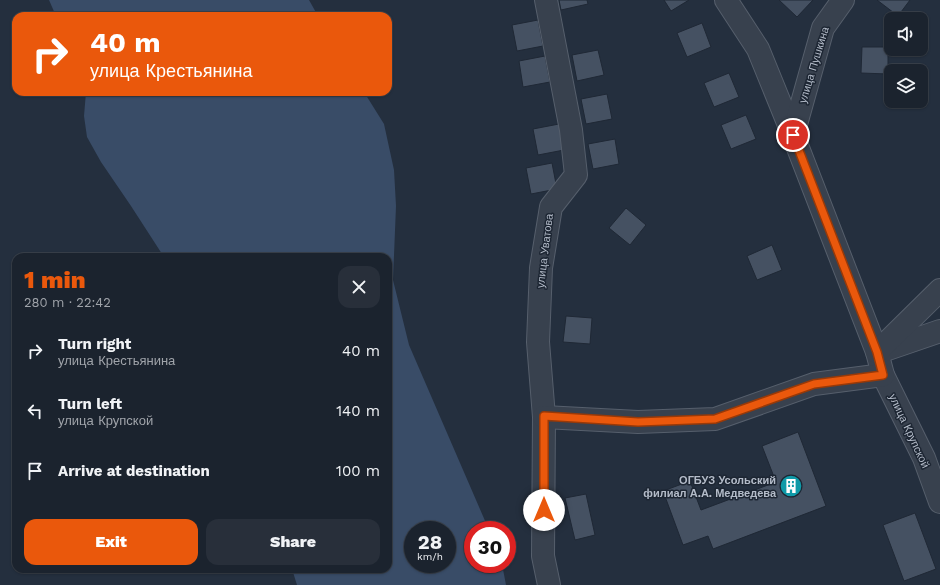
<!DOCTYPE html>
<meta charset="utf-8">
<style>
body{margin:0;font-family:"Work Sans",sans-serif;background:#282f3a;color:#f1f3f6;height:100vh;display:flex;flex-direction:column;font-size:15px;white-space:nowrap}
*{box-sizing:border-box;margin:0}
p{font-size:13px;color:#a0a4aa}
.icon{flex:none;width:22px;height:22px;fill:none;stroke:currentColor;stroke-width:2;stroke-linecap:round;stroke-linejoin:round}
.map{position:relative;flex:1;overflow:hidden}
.side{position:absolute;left:12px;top:253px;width:380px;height:320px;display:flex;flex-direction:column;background:#1b232e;border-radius:12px;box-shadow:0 1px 3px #0004,0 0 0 1px #39404a}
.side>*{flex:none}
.guide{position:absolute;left:12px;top:12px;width:380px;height:84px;border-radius:12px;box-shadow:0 1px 3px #0004,0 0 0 1px #39404a;background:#ea580c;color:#fff;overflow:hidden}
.buttons{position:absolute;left:884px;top:12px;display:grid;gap:8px}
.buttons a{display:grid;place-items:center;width:44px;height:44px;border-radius:8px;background:#1b232e;box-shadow:0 1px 3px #0004,0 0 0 1px #39404a;font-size:20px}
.speed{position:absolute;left:404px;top:521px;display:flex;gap:8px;font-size:20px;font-weight:700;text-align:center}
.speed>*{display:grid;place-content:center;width:52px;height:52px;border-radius:50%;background:#1b232e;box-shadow:0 1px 3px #0004,0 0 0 1px #39404a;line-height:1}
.speed small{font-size:10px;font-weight:400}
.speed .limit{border:6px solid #d22;background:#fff;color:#111}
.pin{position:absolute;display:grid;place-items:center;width:34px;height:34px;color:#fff;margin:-17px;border:2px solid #fff;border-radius:50%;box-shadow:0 1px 4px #0007}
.me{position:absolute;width:44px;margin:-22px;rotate:0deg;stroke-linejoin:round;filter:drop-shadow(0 0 3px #0008)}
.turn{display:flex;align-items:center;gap:14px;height:84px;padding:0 12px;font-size:18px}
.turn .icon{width:52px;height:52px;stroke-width:2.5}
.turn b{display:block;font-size:28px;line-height:34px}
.round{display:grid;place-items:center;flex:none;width:42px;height:42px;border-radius:12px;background:#282f3a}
.headline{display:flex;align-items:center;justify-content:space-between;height:68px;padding:0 12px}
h1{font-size:24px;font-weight:800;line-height:30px;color:#ea580c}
.primary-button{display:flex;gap:8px;margin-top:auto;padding:8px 12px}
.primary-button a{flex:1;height:46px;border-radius:12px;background:#ea580c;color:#fff;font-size:16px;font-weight:800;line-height:46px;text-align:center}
.primary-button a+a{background:#282f3a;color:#f1f3f6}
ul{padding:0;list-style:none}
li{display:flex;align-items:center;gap:12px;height:60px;padding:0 12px}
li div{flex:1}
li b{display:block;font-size:15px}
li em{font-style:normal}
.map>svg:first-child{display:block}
.water{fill:#394c67;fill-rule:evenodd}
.building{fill:#455162;stroke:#1f2835}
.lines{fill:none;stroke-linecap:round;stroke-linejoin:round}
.minor-casing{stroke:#565f6c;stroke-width:24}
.minor{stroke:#38414e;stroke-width:22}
.route-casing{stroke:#983908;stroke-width:10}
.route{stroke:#ea580c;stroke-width:7}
.labels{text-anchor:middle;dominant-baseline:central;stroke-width:3;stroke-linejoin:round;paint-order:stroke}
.street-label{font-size:11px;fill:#b4bcc9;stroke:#1d2633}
.poi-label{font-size:11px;font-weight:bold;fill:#b4bcc9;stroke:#1d2633;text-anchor:end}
</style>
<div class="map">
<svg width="940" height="585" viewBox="0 0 940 585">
<rect width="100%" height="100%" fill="#242f3e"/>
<g class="water">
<path d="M49 0H309L318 16H56Z"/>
<path d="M86 92H364L384 124 394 170 396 206 393 280 409 345 489 530H473V564H502L506 585H297L292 569H388V257H164L131 206 101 162 87 137 84 116ZM413 530H447V564H413Z"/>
</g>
<g class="building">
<path d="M559 0H587L588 4 561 10Z"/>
<path d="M664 0H689L671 11Z"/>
<path d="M779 0H813L797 17Z"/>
<path d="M877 0H910L898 16Z"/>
<path d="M538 20 543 46 517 51 512 25Z"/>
<path d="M702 23 711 47 687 57 677 33Z"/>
<path d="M862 47H888V74L861 73Z"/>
<path d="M598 50 604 75 577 81 572 55Z"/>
<path d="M545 56 550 82 523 87 519 61Z"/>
<path d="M729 73 739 97 714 107 704 83Z"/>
<path d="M607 94 612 119 586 124 581 99Z"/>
<path d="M746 115 756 139 731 149 721 125Z"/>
<path d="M559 124 564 150 538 155 533 129Z"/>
<path d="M615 139 619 164 593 169 588 144Z"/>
<path d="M552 163 557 189 531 194 526 168Z"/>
<path d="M626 208 646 225 630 245 609 228Z"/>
<path d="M772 245 782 270 757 280 747 256Z"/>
<path d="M566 316 592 318 590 344 563 342Z"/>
<path d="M798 432 826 506 713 549 708 536 683 545 663 491 690 481 701 510 776 482 762 446Z"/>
<path d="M586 494 595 535 575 540 565 498Z"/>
<path d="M915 513 936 569 904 581 883 525Z"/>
</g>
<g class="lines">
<g class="minor-casing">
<g id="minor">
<path d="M546 0 571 130 576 175 551 207 541 268 538 342 544 417 543 556 549 585"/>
<path d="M726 0 758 49 793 135 877 352 883 375 924 458 940 502"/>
<path d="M793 135 823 28 843 0"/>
<path d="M882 351 940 331"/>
<path d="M877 352 940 290"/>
<path d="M544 417 638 422 715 419 814 384 883 375"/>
</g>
</g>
<use href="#minor" class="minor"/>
</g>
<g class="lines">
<g class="route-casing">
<path id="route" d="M544 510V416L638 422 715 419 814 384 883 375 877 352 793 135"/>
</g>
<use href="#route" class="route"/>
</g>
<defs>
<g id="building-disc" transform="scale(1.15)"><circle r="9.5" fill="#0f9aa8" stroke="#1d2633"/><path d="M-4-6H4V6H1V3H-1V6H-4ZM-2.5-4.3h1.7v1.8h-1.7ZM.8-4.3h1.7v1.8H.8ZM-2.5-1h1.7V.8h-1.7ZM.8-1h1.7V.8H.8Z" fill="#fff"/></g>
</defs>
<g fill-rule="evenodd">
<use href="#building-disc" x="791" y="486"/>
</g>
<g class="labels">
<g class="street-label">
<text transform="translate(814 65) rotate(-73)">улица Пушкина</text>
<text transform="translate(545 251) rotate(-83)">улица Уватова</text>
<text transform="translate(909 431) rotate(65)">улица Крупской</text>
</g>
<g class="poi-label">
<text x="776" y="480">ОГБУЗ Усольский<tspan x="776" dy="13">филиал А.А. Медведева</tspan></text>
</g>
</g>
</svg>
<div class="buttons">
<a><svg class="icon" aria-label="sound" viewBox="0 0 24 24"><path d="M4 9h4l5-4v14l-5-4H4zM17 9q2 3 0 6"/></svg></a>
<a><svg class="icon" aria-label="layers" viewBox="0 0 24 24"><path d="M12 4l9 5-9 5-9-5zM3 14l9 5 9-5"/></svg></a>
</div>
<div class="speed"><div>28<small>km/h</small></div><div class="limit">30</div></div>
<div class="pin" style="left:793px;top:135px;background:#d93025"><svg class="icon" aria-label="arrive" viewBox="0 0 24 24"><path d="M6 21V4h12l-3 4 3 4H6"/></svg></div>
<svg class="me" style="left:544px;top:510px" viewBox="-20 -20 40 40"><circle r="19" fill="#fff"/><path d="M0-13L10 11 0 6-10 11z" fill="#ea580c"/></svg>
<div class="guide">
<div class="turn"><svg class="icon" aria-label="right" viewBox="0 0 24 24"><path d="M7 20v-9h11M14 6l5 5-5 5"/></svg><div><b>40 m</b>улица Крестьянина</div></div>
</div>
<section class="side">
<div class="headline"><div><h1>1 min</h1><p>280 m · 22:42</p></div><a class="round"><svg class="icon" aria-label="close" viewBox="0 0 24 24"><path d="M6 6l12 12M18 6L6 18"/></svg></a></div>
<ul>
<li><svg class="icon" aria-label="right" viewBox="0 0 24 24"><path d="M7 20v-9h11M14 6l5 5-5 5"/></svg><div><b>Turn right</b><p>улица Крестьянина</p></div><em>40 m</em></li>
<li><svg class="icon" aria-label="left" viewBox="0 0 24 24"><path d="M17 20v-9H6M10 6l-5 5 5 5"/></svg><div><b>Turn left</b><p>улица Крупской</p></div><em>140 m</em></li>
<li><svg class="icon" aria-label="arrive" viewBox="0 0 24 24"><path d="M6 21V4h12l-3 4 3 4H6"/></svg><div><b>Arrive at destination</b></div><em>100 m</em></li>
</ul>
<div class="primary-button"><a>Exit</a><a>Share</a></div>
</section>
</div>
